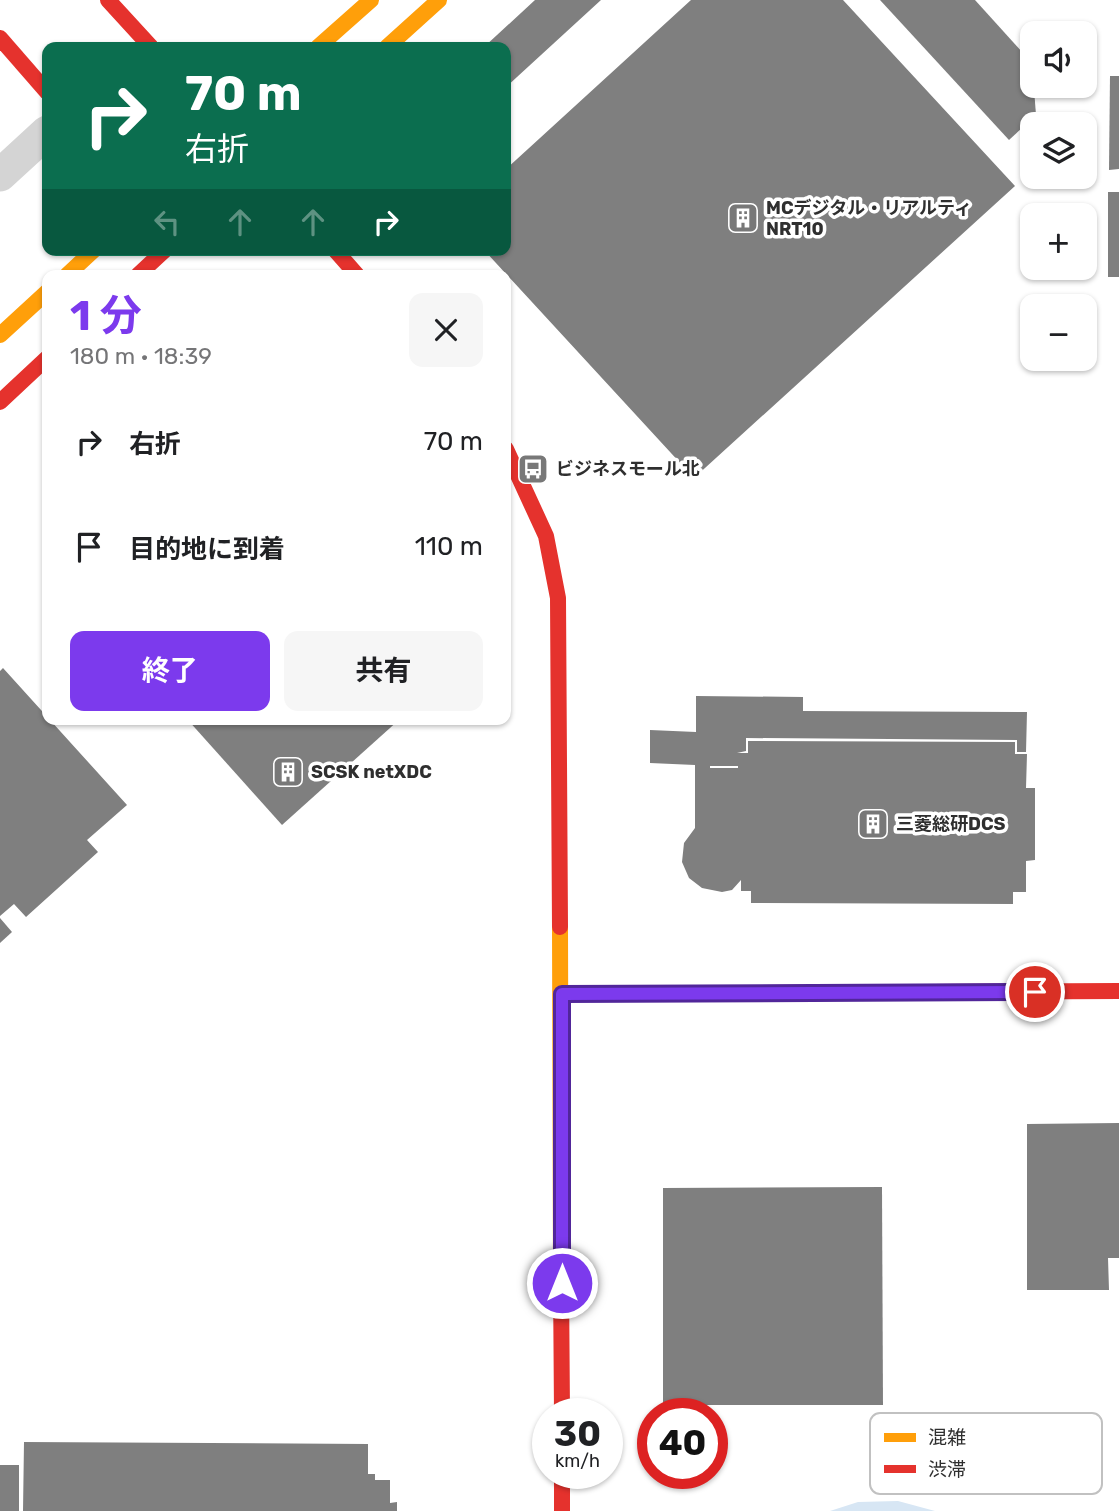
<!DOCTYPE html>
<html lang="ja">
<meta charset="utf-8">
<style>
body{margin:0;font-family:Rubik,"Noto Sans JP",sans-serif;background:#f6f6f6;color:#202124;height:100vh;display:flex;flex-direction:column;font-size:26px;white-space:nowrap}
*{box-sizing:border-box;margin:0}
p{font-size:23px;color:#757577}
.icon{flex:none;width:38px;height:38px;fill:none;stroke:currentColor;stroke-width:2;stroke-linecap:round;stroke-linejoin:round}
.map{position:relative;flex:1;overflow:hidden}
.drawer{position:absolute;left:42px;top:270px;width:469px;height:455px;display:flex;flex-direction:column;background:#fff;border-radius:14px;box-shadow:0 2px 5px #0004}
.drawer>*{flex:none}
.hud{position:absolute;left:42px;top:42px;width:469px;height:214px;border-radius:14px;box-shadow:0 2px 5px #0004;background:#0b6e4f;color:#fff;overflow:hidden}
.controls{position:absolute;left:1020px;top:21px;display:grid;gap:14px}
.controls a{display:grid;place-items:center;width:77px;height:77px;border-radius:14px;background:#fff;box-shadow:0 2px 5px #0004;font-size:35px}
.speed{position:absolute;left:532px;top:1398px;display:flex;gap:14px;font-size:35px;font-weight:700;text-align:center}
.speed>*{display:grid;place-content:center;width:91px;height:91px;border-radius:50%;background:#fff;box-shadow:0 2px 5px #0004;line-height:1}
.speed small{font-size:18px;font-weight:400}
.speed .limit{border:10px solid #d22;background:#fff;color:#111}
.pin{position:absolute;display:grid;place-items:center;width:60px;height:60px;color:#fff;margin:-30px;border:4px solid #fff;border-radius:50%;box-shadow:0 2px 7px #0007}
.me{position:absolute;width:77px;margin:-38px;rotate:0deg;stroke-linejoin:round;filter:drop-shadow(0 0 5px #0008)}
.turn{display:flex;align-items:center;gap:24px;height:147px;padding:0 28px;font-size:32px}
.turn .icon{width:91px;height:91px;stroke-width:2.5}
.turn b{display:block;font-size:49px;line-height:60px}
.lanes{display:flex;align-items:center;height:66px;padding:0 28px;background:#0003;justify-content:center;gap:35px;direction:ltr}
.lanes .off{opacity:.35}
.round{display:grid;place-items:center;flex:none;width:74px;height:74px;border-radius:14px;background:#f6f6f6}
.headline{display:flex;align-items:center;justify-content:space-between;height:119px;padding:0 28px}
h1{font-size:42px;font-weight:700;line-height:52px;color:#7c3aed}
.cta{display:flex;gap:14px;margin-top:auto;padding:14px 28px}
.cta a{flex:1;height:80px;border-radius:14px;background:#7c3aed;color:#fff;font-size:28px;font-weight:700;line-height:80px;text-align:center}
.cta a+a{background:#f6f6f6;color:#202124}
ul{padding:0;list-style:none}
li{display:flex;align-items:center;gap:21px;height:105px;padding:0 28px}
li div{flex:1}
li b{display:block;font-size:26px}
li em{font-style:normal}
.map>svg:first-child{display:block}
.water{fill:#d7e6f4}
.building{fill:#7f7f7f;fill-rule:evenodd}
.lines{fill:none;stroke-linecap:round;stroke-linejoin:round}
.street{stroke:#d4d4d4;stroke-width:33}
.slow{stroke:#ff9f0a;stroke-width:16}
.jam{stroke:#e5322d;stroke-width:16}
.route-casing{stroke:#51269a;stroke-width:18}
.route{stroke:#7c3aed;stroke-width:12}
.labels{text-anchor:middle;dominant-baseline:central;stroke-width:7;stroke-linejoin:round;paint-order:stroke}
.poi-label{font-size:18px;font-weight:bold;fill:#2f2f2f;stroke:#fff;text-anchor:start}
.key{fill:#fff;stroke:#c1c1c1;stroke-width:2}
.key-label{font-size:19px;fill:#2f2f2f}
</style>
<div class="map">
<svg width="1119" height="1511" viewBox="0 0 1119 1511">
<rect width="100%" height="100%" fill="#fff"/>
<path class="water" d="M898 1501 935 1511H830L858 1502Z"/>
<g class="building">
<path d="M535 0H601L506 87V47H484Z"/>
<path d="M691 0H843L1015 186 694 478 484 250H506V169Z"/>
<path d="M880 0H975L1032 63 1036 115 1009 140Z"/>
<path d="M1110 76H1119V169L1109 170Z"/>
<rect x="1108" y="192" width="11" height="85"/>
<path d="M3 668 127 805 87 840 98 852 26 917 14 904 0 916V671Z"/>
<path d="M696 696 803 697V711L1027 712 1026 752H1017V740L746 738V751L737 753H748V741L1015 742V754H1027L1026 788H1035V860L1026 861V892H1013V904L751 903V891H741V880L732 890 722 892 702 888 689 878 682 862 684 843 695 828V765L650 763V730L696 732ZM710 766H738V768H710Z"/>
<path d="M187 719H400L282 825Z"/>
<path d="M0 918 12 932 0 943Z"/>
<path d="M1119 1123V1258H1108L1109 1290H1027V1124Z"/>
<path d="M882 1187 883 1405H663V1188Z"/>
<path d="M24 1442 368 1444V1474H375V1480H390V1503L397 1502V1511H23Z"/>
<rect x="0" y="1465" width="19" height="46"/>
</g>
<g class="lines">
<path class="street" d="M0 175 47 132"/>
<g class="slow">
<path d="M318 47 371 0"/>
<path d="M387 47 439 0"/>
<path d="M67 275 94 250"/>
<path d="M0 335 47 292"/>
<path d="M560 927 561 1279"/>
</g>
<g class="jam">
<path d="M108 0 151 47"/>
<path d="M0 38 47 92"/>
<path d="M335 250 357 275"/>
<path d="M138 275 165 250"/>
<path d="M0 402 47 358"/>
<path d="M506 449 546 536 558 598 560 927"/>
<path d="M562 994 1119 991"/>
<path d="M561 1279 562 1414"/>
<path d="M562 1474V1511"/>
</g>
</g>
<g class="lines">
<g class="route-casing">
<path id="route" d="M562 1283V994L1035 992"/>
</g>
<use href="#route" class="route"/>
</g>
<defs>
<g id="building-square" transform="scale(1.575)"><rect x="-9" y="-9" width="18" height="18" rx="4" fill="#787878" stroke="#fff"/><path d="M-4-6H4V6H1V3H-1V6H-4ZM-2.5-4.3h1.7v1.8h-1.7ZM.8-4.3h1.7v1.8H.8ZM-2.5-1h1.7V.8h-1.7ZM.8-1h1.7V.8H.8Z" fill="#fff"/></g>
<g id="bus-square" transform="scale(1.575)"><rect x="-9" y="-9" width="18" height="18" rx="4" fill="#787878" stroke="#fff"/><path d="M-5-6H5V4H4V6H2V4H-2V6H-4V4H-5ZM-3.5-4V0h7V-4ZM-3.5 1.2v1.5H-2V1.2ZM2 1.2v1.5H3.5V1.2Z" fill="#fff"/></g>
</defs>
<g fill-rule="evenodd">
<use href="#building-square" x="743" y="218"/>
<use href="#bus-square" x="533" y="469"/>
<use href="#building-square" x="288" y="772"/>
<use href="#building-square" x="873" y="824"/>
</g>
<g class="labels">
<g class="poi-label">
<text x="766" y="208">MCデジタル・リアルティ<tspan x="766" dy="21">NRT10</tspan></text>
<text x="556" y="469">ビジネスモール北</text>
<text x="311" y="772">SCSK netXDC</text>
<text x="896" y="824">三菱総研DCS</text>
</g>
</g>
<rect x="870" y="1413" width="232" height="81" rx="10" class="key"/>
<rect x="884" y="1433" width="32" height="9" fill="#ff9f0a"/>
<rect x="884" y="1465" width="32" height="8" fill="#e5322d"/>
<g class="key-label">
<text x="928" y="1444">混雑</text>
<text x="928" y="1476">渋滞</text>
</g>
</svg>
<div class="controls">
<a><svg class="icon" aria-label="sound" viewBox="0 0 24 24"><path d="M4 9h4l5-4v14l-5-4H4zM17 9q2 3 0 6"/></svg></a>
<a><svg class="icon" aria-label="layers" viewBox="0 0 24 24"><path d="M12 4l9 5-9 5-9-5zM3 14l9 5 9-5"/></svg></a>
<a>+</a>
<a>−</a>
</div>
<div class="speed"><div>30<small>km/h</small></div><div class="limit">40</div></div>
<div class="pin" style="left:1035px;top:992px;background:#d93025"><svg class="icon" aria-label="arrive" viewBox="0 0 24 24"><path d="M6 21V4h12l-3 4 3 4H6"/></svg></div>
<svg class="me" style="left:562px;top:1283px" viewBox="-20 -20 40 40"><circle r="17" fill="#7c3aed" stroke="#fff" stroke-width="3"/><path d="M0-11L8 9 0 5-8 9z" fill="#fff"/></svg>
<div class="hud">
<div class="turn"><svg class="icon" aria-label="right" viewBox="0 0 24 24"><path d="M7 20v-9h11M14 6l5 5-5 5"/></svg><div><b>70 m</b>右折</div></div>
<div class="lanes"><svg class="icon off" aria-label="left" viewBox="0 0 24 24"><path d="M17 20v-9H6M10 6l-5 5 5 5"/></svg><svg class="icon off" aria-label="ahead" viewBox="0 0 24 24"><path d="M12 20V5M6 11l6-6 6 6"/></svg><svg class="icon off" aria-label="ahead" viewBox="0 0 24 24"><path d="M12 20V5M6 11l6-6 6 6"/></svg><svg class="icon" aria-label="right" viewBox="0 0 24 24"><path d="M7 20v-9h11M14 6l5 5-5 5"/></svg></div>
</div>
<section class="drawer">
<div class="headline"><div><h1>1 分</h1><p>180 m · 18:39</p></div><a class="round"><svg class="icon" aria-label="close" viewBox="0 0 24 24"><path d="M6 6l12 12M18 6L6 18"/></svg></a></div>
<ul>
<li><svg class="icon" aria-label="right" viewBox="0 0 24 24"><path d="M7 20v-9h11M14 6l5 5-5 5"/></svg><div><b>右折</b></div><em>70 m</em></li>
<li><svg class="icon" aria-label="arrive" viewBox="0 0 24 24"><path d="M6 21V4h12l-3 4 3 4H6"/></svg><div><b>目的地に到着</b></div><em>110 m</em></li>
</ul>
<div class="cta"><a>終了</a><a>共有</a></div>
</section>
</div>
